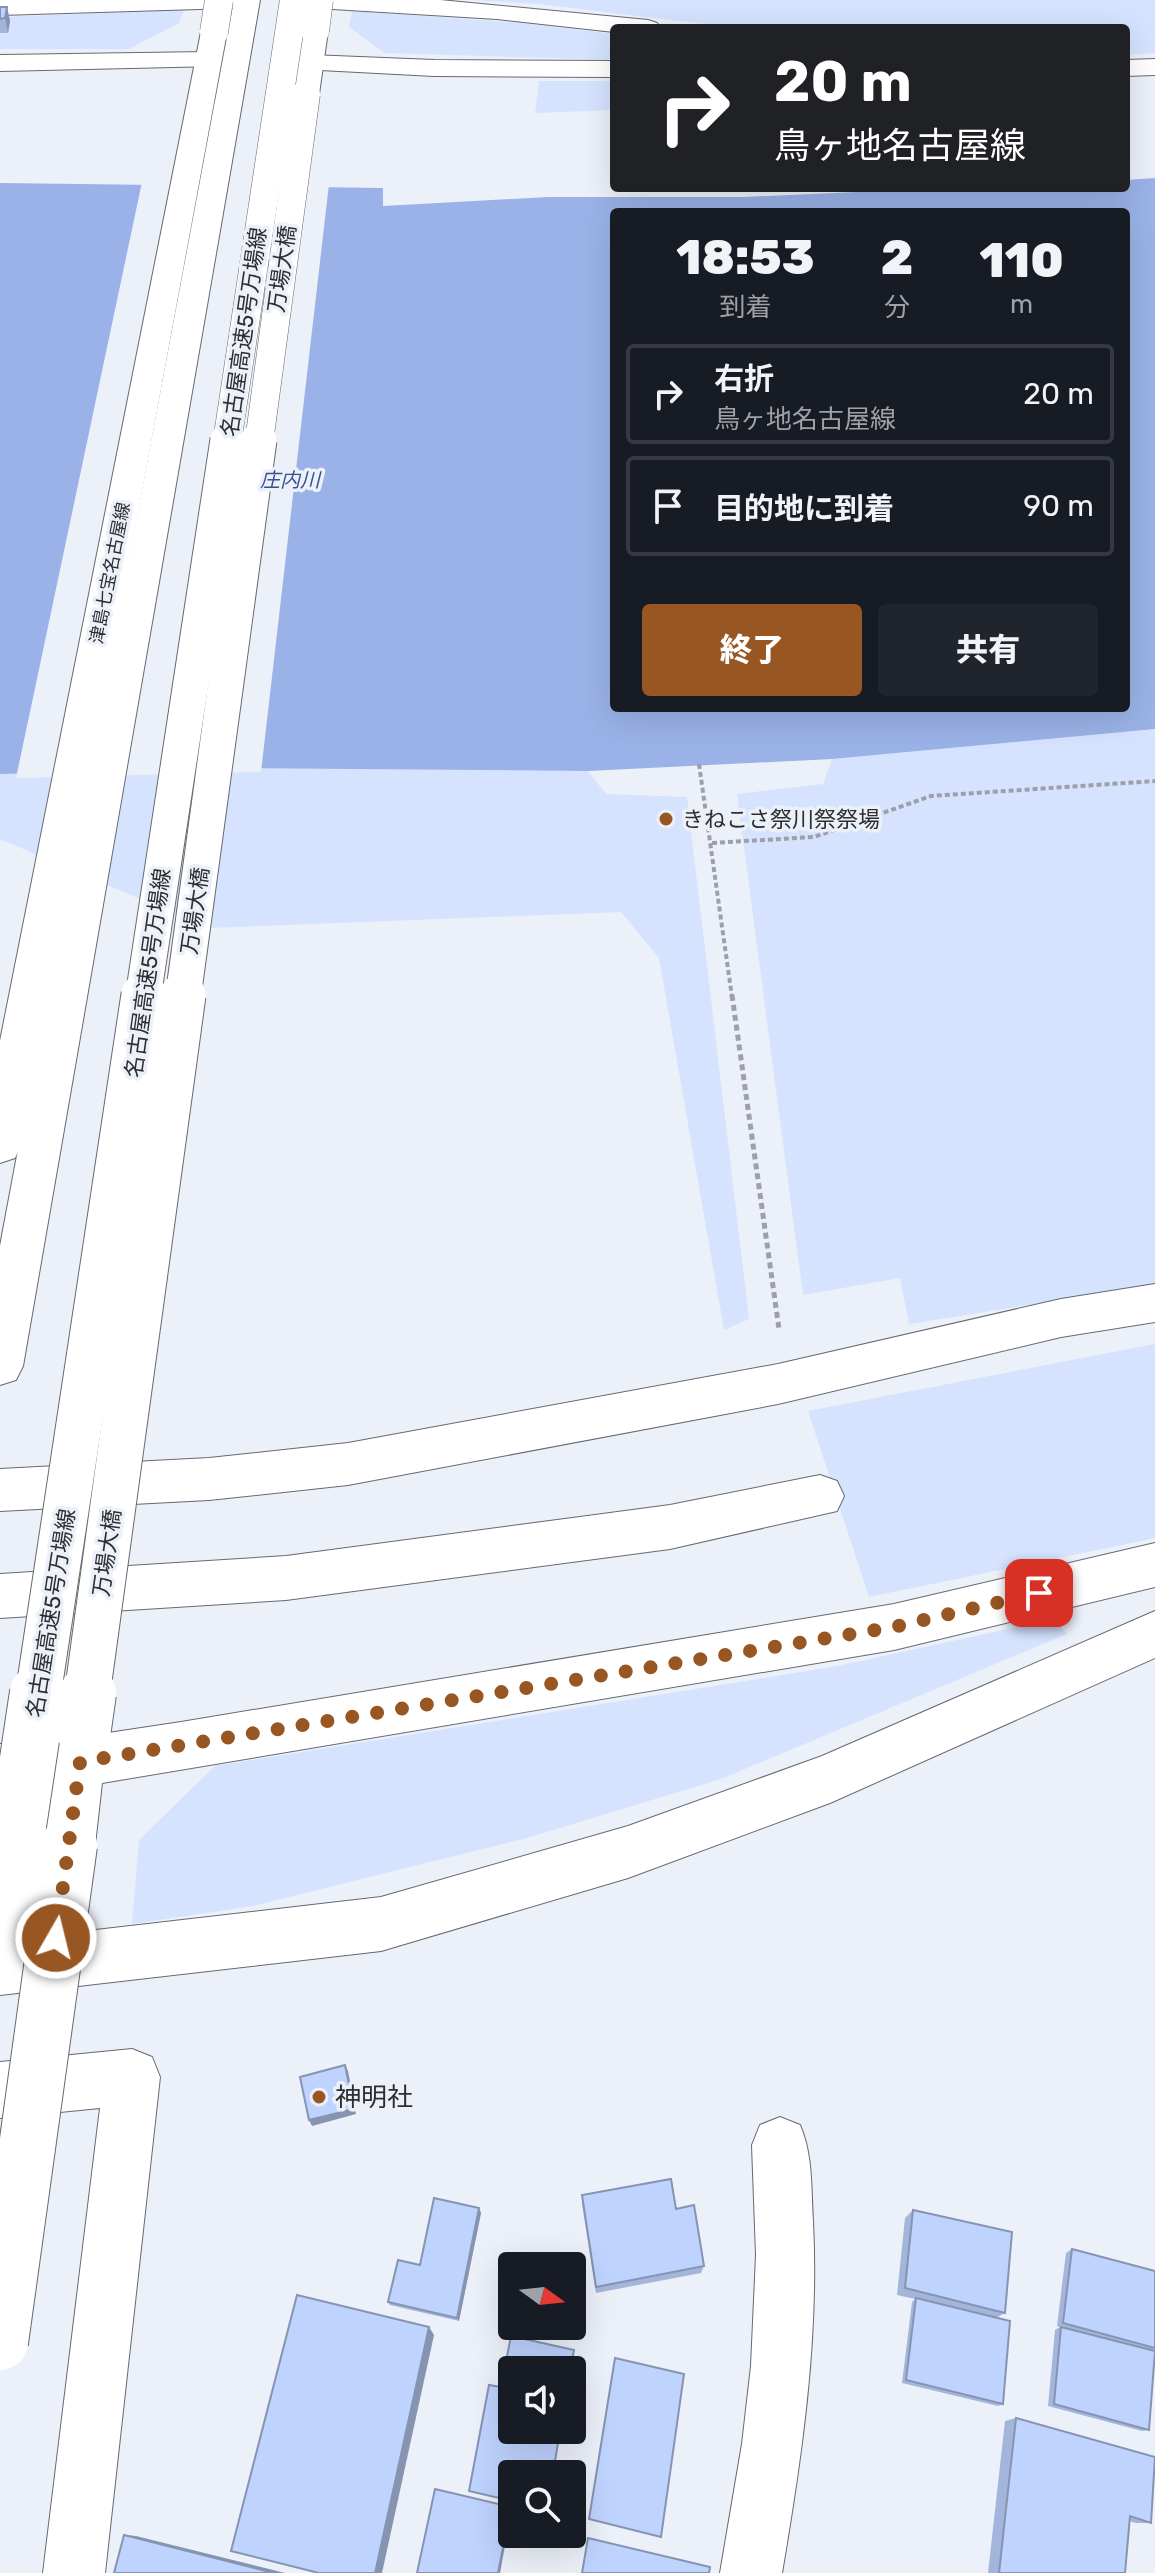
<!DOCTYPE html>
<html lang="ja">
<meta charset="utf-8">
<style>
body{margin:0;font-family:Rubik,"Noto Sans JP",sans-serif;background:#20242c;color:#f1f3f6;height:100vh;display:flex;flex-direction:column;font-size:30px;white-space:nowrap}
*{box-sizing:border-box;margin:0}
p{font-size:26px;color:#9ea1a6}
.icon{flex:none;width:44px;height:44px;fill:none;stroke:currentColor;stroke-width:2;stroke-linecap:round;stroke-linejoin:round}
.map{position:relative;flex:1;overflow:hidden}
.sheet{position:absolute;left:610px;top:208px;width:520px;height:504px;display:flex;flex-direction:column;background:#171b24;border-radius:8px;box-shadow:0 8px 32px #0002}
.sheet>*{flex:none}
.top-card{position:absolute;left:610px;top:24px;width:520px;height:168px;border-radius:8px;box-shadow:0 8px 32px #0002;background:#202124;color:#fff;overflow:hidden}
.needle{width:52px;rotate:105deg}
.controls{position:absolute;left:498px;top:2252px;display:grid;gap:16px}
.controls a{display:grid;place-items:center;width:88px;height:88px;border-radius:8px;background:#171b24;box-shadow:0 8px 32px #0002;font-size:40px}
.pin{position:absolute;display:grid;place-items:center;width:68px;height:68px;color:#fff;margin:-34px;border-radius:16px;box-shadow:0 4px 12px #0006}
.me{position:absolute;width:88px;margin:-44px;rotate:8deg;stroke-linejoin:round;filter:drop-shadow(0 0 6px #0008)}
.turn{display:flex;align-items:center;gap:28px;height:168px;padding:0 32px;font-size:36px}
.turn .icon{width:104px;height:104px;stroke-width:2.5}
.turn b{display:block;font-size:56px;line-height:68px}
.eta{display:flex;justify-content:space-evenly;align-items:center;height:136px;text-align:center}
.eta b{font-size:48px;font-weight:800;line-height:56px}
.action{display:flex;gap:16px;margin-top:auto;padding:16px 32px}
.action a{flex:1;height:92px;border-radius:8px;background:#975622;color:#fff;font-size:32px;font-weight:800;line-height:92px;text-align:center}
.action a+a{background:#20242c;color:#f1f3f6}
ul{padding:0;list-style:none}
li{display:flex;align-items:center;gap:24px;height:100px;margin:0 16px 12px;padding:0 16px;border:4px solid #363941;border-radius:8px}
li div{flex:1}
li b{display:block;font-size:30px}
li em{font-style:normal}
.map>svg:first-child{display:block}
.green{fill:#d5e3ff}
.water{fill:#9ab2e7;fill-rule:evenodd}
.pier{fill:#ecf0f8}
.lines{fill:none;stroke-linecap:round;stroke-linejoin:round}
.minor-casing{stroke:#666970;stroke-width:2}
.major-casing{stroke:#666970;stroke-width:2}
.highway-casing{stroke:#666970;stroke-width:2}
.path-far1{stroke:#9da0a6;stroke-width:4;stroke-dasharray:5 3;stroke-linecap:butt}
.path{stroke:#9da0a6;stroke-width:5;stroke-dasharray:6 4;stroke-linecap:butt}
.minor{fill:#fff;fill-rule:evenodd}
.major{fill:#fff;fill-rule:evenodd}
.highway{fill:#fff;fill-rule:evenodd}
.major-bridge-far3-casing{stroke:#666970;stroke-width:29;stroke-linecap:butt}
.major-bridge-far2-casing{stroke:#666970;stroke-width:37;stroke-linecap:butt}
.major-bridge-far1-casing{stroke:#666970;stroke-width:47;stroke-linecap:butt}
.major-bridge-casing{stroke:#666970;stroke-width:58;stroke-linecap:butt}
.highway-bridge-far3-casing{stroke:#666970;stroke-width:29;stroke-linecap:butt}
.highway-bridge-far2-casing{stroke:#666970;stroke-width:37;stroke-linecap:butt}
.highway-bridge-far1-casing{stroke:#666970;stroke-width:47;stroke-linecap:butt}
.highway-bridge-casing{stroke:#666970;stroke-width:58;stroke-linecap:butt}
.major-bridge-far3{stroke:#fff;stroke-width:28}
.major-bridge-far2{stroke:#fff;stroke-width:35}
.major-bridge-far1{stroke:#fff;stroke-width:45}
.major-bridge{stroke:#fff;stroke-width:56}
.highway-bridge-far3{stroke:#fff;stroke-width:28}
.highway-bridge-far2{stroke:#fff;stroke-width:35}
.highway-bridge-far1{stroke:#fff;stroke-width:45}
.highway-bridge{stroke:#fff;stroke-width:56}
.wall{fill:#a4b5db}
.shaded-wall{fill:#8694b2}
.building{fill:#bfd3ff;stroke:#8694b2;stroke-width:2}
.route{stroke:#975622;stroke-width:14;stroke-dasharray:0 25.2}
.poi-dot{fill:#975622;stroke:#ecf0f8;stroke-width:3}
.labels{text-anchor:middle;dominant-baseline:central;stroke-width:7;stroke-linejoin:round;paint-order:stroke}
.far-street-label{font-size:18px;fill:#2c2e30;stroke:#ecf0f8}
.far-water-label{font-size:20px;font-style:italic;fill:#365091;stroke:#ecf0f8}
.street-label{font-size:22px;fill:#2c2e30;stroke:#ecf0f8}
.poi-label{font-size:22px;fill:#2c2e30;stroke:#ecf0f8;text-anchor:start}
.near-poi-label{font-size:26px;fill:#2c2e30;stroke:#ecf0f8;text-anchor:start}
</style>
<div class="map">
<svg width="1155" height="2573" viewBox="0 0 1155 2573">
<rect width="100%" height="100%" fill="#ecf0f8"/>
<g class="green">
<path d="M472 0H1155V53L1126 55V28H738L539 4Z"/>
<path d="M184 10 179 23 129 49H0V17Z"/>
<path d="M352 11 525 23 614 34V60L385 53 349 27Z"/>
<path d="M539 81H614V110L535 113Z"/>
<path d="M1155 729V1285L909 1324 900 1278 803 1295 737 794 823 784 832 759Z"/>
<path d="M231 768 588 771 606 794 687 797 749 1319 724 1330 659 958 621 912 208 928 0 839V774Z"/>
<path d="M1155 1344V1538L869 1597 808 1411Z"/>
<path d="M1053 1619 1067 1634 721 1779 527 1838 253 1906 132 1924 139 1840 215 1766 838 1666Z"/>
</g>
<path class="water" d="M1155 178V729L832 759 588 771 231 768 0 774V183L383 188V206L548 197H743L945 188H1126V180ZM614 212H1126V708H614Z"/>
<path class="pier" d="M142 182 329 184 261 772 16 778Z"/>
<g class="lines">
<g class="minor-casing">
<g id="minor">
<path d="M0 0H245L241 5 232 8 0 15Z"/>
<path d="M303 0H440L648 20 657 23 661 28H614V32L497 19 316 8 307 5Z"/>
<path d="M208 52 217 54 221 60 217 66 0 71V55Z"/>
<path d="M310 55 434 60 614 61V77L434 76 301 69 297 63 301 57Z"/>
<path d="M1155 59V75L1126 76V60Z"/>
<path d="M1155 1284V1322L1061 1337 778 1404 348 1485 209 1500 0 1511V1469L209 1458 348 1443 778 1364 1061 1299Z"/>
<path d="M820 1475 837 1481 844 1496 837 1511 670 1549 286 1600 0 1618V1574L286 1556 670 1505Z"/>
<path d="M1155 1611V1658L830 1803 628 1878 381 1951 0 1995V1941L381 1897 628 1826 822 1756Z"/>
<path d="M132 2049 152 2057 160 2077 105 2573H43L100 2108 0 2118V2062Z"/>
<path d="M780 2117 800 2125C813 2155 811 2188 813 2221 819 2340 802 2456 782 2573H720L742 2444 751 2366 756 2255 752 2145 760 2125Z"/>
</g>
</g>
<g class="major-casing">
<g id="major">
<path d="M315 23 324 26 328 31 319 94 315 100H297L293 94 302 31 306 26Z"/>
<path d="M214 24 223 27 227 32 21 1146 15 1158 0 1163V1041L201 32 205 27Z"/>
<path d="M1155 1543V1587L894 1650 102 1783 95 1845 87 1863 69 1871 51 1863 43 1845 50 1789 0 1794V1744L57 1739 65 1717 83 1710 101 1717 108 1733 181 1722 894 1604Z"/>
</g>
</g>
<g class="highway-casing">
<path id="highway" d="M234 0H260L23 1366 16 1380 0 1385V1246Z"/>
</g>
<g class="path-far1">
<path d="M699 764 732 997"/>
<path d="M712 843 814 837 931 796 1155 781"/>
</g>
<path class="path" d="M732 995 779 1329"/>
<use href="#minor" class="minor"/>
<use href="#major" class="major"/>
<use href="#highway" class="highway"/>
<g class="major-bridge-far3-casing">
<g id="major-bridge-far3">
<path d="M315 31 319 0"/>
<path d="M214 32 219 0"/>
<path d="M259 442 306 94"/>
</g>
</g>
<g class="major-bridge-far2-casing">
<path id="major-bridge-far2" d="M183 997 259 440"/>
</g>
<g class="major-bridge-far1-casing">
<path id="major-bridge-far1" d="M87 1695 183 995"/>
</g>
<g class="major-bridge-casing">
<g id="major-bridge">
<path d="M83 1728 88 1693"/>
<path d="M0 2342 69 1845"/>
</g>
</g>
<g class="highway-bridge-far3-casing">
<path id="highway-bridge-far3" d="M227 442 294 0"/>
</g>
<g class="highway-bridge-far2-casing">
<path id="highway-bridge-far2" d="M143 997 228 440"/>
</g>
<g class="highway-bridge-far1-casing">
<path id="highway-bridge-far1" d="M38 1695 144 995"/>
</g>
<g class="highway-bridge-casing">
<path id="highway-bridge" d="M0 1945 38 1693"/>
</g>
<use href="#major-bridge-far3" class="major-bridge-far3"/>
<use href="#major-bridge-far2" class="major-bridge-far2"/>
<use href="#major-bridge-far1" class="major-bridge-far1"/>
<use href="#major-bridge" class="major-bridge"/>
<use href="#highway-bridge-far3" class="highway-bridge-far3"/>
<use href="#highway-bridge-far2" class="highway-bridge-far2"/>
<use href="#highway-bridge-far1" class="highway-bridge-far1"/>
<use href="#highway-bridge" class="highway-bridge"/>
</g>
<g class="wall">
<path d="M0 7H7L10 21 8 33H0Z"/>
<path d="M582 2195 704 2266 701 2273 596 2293 582 2204Z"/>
<path d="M479 2208 481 2213 459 2321 390 2305 388 2302 420 2265Z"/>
<path d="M913 2210 1005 2313 996 2318 1003 2404 998 2406 902 2383 912 2302 915 2299 897 2295 905 2218Z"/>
<path d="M1072 2249 1155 2271V2354L1149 2430 1142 2431 1048 2406 1055 2330 1060 2327 1057 2326 1066 2253Z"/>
<path d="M1016 2418 1151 2523H1136L1129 2521 1125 2573H988L1005 2421Z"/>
</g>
<g class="shaded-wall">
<path d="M7 7 10 21 8 33 5 18Z"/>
<path d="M345 2065 348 2071 356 2114 312 2126 309 2120Z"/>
<path d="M479 2208 481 2213 459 2321 457 2318Z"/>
<path d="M429 2327 434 2335 382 2573H375Z"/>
<path d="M511 2507 512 2508 500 2573H498Z"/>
<path d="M124 2535 136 2536 285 2573H274Z"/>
</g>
<g class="building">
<path d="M0 7H7L5 18 0 19Z"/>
<path d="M345 2065 354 2109 309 2120 300 2077Z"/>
<path d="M671 2179 676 2209 694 2205 704 2266 596 2287 582 2195Z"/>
<path d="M434 2198 479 2208 457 2318 388 2302 398 2260 420 2265Z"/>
<path d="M913 2210 1012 2232 1005 2313 905 2288Z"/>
<path d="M1072 2249 1155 2271V2348L1063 2323Z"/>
<path d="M297 2295 429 2327 375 2573H319L231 2551Z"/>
<path d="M916 2298 1010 2321 1003 2404 906 2380Z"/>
<path d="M1061 2327 1155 2351 1149 2430 1054 2404Z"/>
<path d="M511 2336 574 2350 570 2370H512V2430H560L553 2474H512V2501L469 2491 489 2385 501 2387Z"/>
<path d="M615 2358 684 2374 661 2537 589 2519Z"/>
<path d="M1016 2418 1155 2457 1151 2523 1130 2516 1125 2573H999Z"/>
<path d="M435 2489 511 2507 498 2573H417Z"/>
<path d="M124 2535 274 2573H114Z"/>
<path d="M588 2538 710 2567 709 2573H582Z"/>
</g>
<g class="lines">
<path class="route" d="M56 1938 80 1762 894 1627 1039 1593"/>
</g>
<g class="poi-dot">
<circle cx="666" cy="819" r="8"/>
<circle cx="319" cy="2097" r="8"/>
</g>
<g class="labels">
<g class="far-street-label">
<text transform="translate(110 573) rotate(-79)">津島七宝名古屋線</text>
</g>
<g class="far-water-label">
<text x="290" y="480">庄内川</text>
</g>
<g class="street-label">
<text transform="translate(282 269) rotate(-82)">万場大橋</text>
<text transform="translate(244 332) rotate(-82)">名古屋高速5号万場線</text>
<text transform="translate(195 911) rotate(-82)">万場大橋</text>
<text transform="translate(148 973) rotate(-82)">名古屋高速5号万場線</text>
<text transform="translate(107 1553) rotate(-82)">万場大橋</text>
<text transform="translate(51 1613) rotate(-81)">名古屋高速5号万場線</text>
</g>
<g class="poi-label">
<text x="682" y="819">きねこさ祭川祭祭場</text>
</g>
<g class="near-poi-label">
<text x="335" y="2097">神明社</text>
</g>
</g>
</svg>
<div class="controls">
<a><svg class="needle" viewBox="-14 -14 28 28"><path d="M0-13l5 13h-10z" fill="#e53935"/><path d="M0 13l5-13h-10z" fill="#9ea1a6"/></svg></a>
<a><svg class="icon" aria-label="sound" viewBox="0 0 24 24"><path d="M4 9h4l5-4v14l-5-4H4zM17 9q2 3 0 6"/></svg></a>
<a><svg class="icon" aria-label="search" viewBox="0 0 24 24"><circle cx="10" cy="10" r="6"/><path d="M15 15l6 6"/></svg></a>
</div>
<div class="pin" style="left:1039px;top:1593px;background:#d93025"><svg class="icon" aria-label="arrive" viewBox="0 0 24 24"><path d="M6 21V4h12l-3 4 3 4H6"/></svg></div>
<svg class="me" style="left:56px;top:1938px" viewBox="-20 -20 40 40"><circle r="17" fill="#975622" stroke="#fff" stroke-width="3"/><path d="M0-11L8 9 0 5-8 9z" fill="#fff"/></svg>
<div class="top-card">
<div class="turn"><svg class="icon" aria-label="right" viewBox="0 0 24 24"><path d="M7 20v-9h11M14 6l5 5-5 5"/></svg><div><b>20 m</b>鳥ヶ地名古屋線</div></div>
</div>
<section class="sheet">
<div class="eta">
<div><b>18:53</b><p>到着</p></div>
<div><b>2</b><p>分</p></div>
<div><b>110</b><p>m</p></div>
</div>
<ul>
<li><svg class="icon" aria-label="right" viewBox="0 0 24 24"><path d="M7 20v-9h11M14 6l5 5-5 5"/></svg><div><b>右折</b><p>鳥ヶ地名古屋線</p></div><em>20 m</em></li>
<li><svg class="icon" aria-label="arrive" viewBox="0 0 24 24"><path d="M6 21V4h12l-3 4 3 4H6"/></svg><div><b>目的地に到着</b></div><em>90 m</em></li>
</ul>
<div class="action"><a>終了</a><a>共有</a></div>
</section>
</div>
